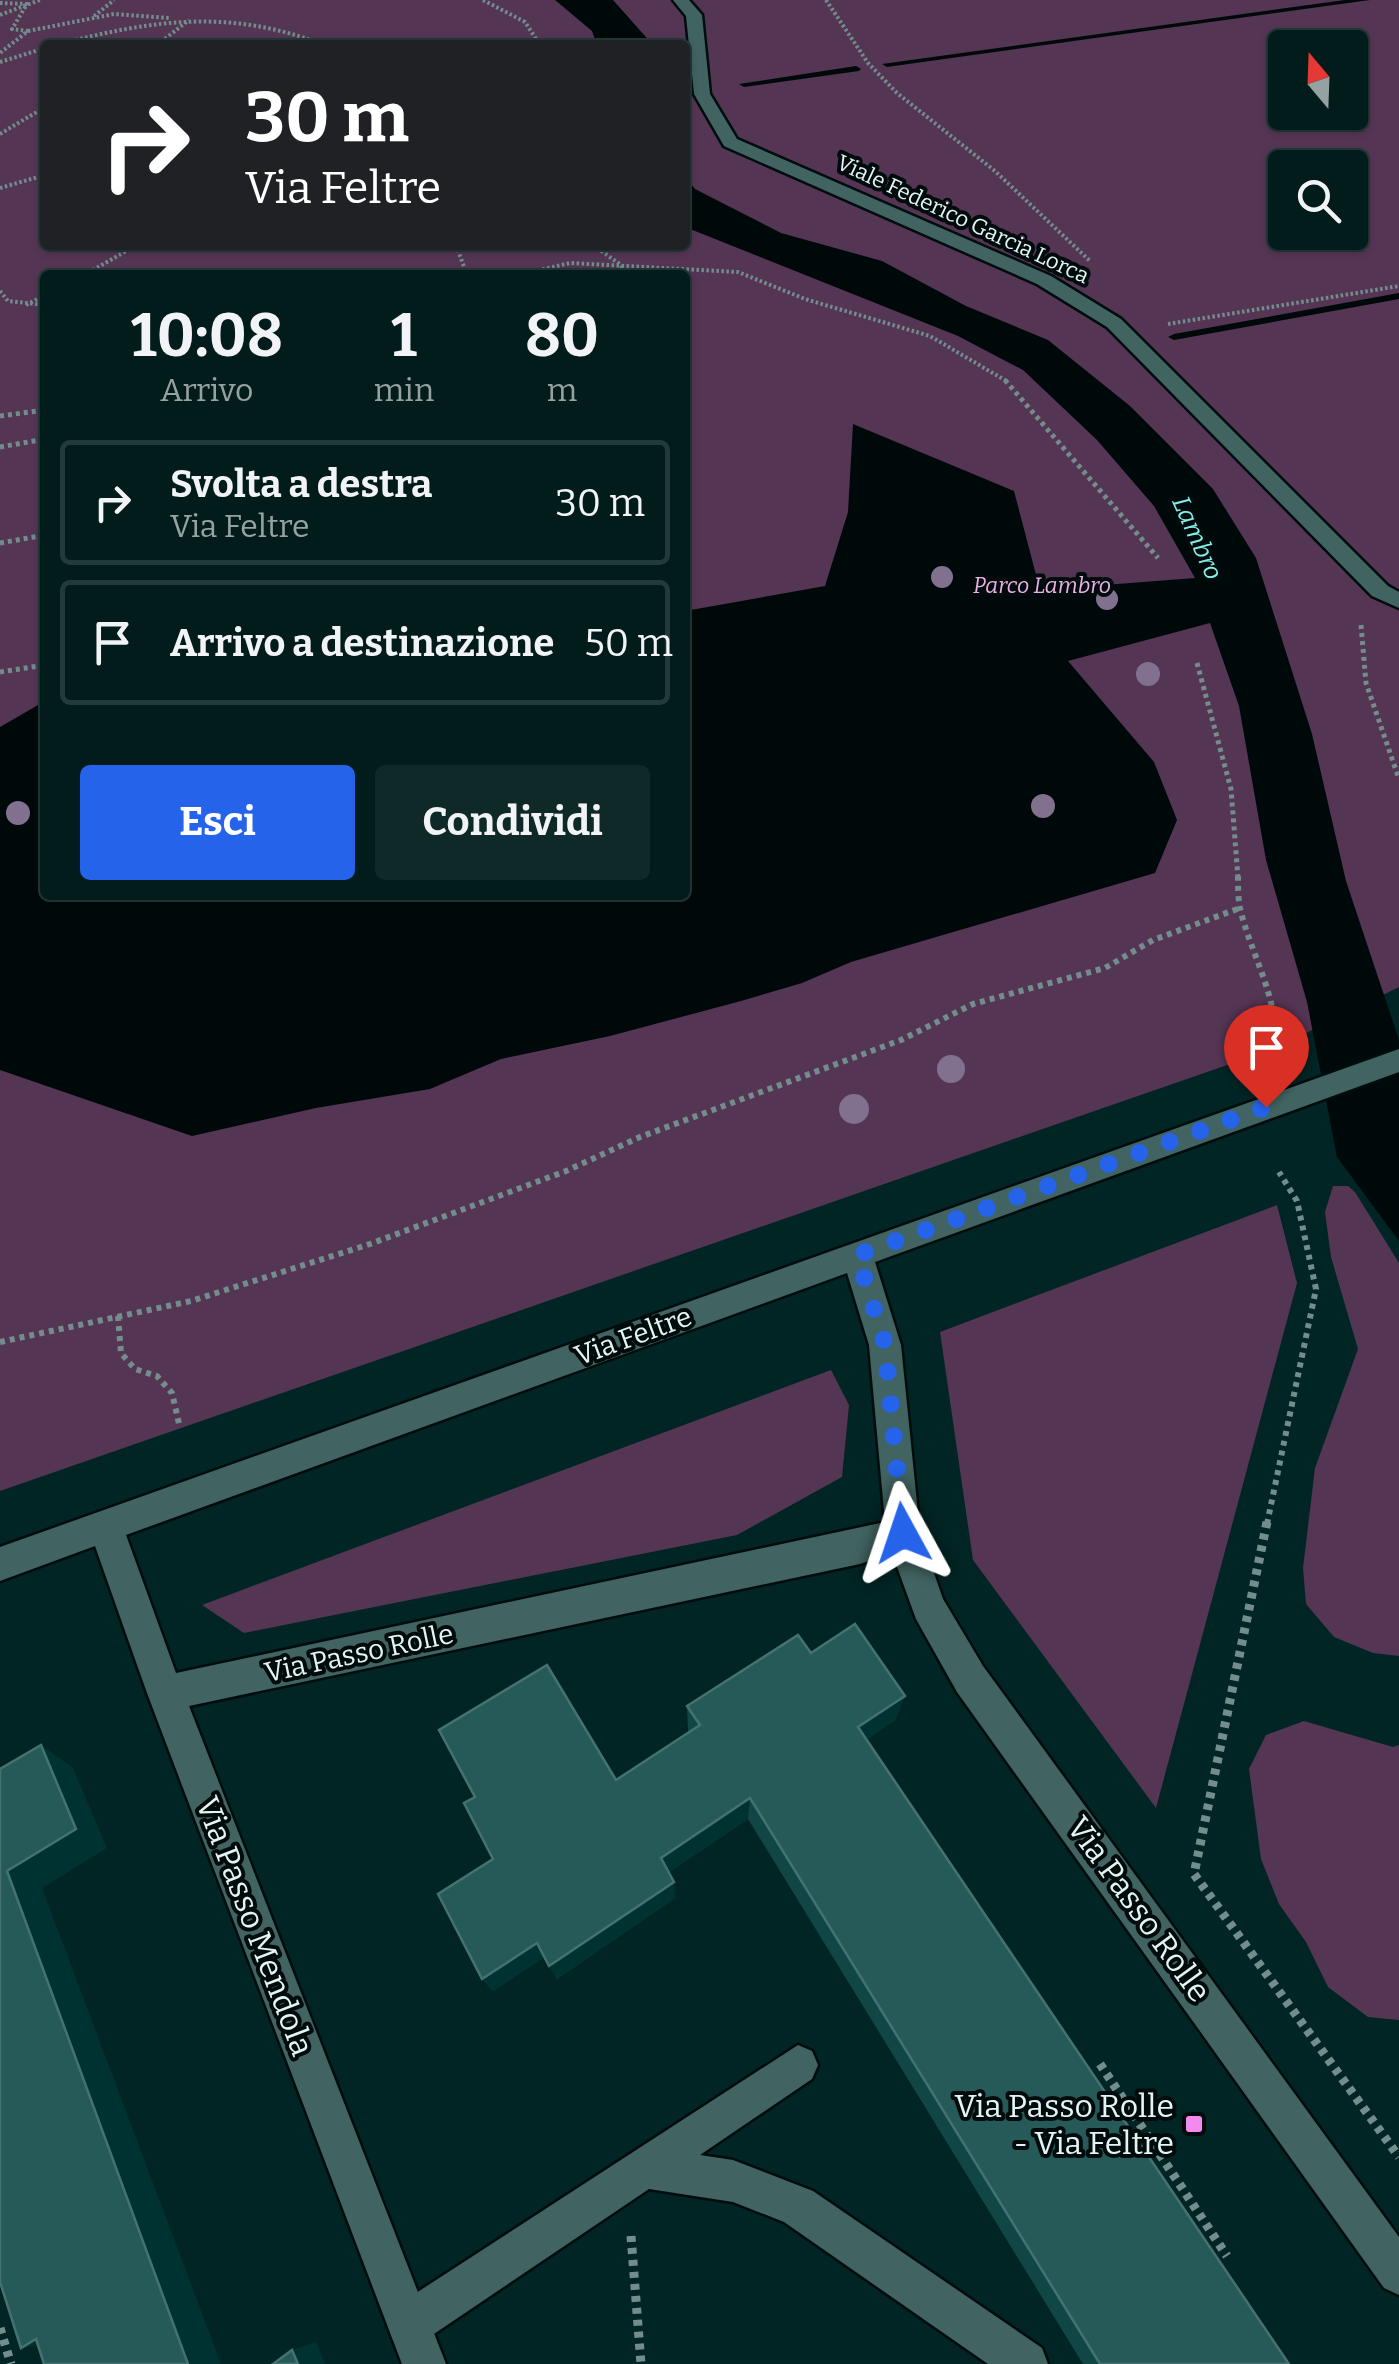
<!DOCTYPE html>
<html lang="it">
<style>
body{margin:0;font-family:Bitter,serif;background:#0f2928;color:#f1f3f6;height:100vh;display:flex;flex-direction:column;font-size:38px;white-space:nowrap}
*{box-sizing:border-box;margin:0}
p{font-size:32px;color:#96a1a3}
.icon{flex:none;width:55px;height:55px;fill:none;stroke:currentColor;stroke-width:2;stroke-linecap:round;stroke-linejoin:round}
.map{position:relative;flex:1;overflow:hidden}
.side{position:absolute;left:40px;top:270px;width:650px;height:630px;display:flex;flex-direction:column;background:#011c1b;border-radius:10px;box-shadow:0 2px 8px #0004,0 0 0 2px #233a3a}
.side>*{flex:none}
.top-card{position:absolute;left:40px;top:40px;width:650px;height:210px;border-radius:10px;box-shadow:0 2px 8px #0004,0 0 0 2px #233a3a;background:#202124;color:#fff;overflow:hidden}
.needle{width:65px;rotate:341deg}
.tools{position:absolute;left:1268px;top:30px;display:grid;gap:20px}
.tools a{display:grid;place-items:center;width:100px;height:100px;border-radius:10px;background:#011c1b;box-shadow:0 2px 8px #0004,0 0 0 2px #233a3a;font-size:50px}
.pin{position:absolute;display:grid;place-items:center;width:85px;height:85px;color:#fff;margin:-102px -42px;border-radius:50% 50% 50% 0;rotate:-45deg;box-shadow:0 0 10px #0007}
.pin .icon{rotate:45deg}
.me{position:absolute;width:110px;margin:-55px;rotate:355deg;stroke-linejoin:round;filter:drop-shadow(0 0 8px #0008)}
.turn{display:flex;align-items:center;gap:35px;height:210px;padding:0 40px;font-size:45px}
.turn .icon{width:130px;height:130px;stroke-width:2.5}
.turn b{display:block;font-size:70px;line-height:85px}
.eta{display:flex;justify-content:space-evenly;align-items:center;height:170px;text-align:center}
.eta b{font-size:60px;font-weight:700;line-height:70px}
.primary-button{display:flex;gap:20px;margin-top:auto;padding:20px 40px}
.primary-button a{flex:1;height:115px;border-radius:10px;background:#2563eb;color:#fff;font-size:40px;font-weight:700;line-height:115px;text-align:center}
.primary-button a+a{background:#0f2928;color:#f1f3f6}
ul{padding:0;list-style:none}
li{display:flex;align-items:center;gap:30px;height:125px;margin:0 20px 15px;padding:0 20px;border:5px solid #233a3a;border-radius:10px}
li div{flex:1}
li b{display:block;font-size:38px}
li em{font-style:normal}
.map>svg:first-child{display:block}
.green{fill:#553554;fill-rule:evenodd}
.water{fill:#000909}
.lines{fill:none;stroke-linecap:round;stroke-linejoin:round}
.stream{fill:#000909;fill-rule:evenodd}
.service-casing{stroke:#000d0c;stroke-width:5}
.pedestrian-casing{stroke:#000d0c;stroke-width:5}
.minor-casing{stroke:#000d0c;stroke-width:5}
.path-far3{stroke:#728d8c;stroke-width:4;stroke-dasharray:2.5 2.5;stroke-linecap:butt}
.path-far2{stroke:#728d8c;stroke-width:5;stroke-dasharray:4 4;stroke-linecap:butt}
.path-far1{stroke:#728d8c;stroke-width:6;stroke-dasharray:5 5;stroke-linecap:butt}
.path{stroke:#728d8c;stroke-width:9;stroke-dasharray:6 6;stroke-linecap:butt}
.service{fill:#416361;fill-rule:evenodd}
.pedestrian{fill:#416361;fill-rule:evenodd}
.minor{fill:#416361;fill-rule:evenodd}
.tree{fill:#81718f}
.wall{fill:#104746}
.shaded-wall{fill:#003231}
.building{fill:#265a59;stroke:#447271;stroke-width:2.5}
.route{stroke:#2563eb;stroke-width:18;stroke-dasharray:0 32.4}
.poi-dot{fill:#f489f0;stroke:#010b0b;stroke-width:4}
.labels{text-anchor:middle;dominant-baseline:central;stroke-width:8;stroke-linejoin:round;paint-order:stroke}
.far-street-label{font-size:22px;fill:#e2f5f4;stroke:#010b0b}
.far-park-label{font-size:22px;font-style:italic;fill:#eab0e7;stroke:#010b0b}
.far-water-label{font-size:25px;font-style:italic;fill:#86efea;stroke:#010b0b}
.street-label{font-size:28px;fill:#e2f5f4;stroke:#010b0b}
.near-street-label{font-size:32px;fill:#e2f5f4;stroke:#010b0b}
.near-poi-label{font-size:32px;fill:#e2f5f4;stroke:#010b0b;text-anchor:end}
</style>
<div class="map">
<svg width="1399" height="2364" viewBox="0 0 1399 2364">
<rect width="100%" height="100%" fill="#012524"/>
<g class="green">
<path d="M0 0H1399V987L1276 1048 0 1491ZM45 45H685V245H45ZM1285 48H1350V112H1285ZM1285 168H1350V232H1285ZM45 275H685V895H45Z"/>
<path d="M1333 1186H1348L1355 1192 1399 1263V1656L1373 1653 1334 1637 1306 1604 1303 1568 1315 1468 1358 1349 1331 1257 1325 1212Z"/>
<path d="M1277 1205 1297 1283 1156 1808 973 1560 940 1332Z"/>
<path d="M831 1370 849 1405 842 1477 737 1535 244 1633 202 1605Z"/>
<path d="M1304 1721 1393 1747 1399 1745V2020L1368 2017 1328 1987 1306 1942 1279 1904 1261 1859 1249 1769 1266 1735Z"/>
</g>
<g class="water">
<path d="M555 0H613L653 45H597L592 31Z"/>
<path d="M685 177 695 189 781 233 882 261 966 306 1048 340 1130 406 1213 489 1256 558 1312 734 1346 881 1399 1040V1241L1337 1157 1307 1002 1266 860 1239 706 1210 623 1068 661 1154 762 1177 820 1155 873 851 962 802 983 741 1001 610 1036 501 1059 430 1089 316 1108 192 1136 0 1070V727L45 701V895H685V611L825 586 848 512 853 424 1014 491 1040 590 1195 578 1154 506 1097 440 1023 370 958 336 690 229 685 226Z"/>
</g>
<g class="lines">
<g class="stream">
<path d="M1345 0H1370L887 67 882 64Z"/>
<path d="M856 66 861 69 859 71 744 87 739 84Z"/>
<path d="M1399 293V299L1174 340 1168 337 1174 334Z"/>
</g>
<g class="service-casing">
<path id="service" d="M798 2045 812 2051 818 2065 812 2079 700 2155 733 2160 813 2191 1042 2348 1048 2364H988L784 2222 733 2202 649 2189 425 2340 409 2346 393 2340 387 2324 393 2308Z"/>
</g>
<g class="pedestrian-casing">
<path id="pedestrian" d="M673 0H689L702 15 710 94 737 139 1051 276 1121 319 1388 586 1399 592V608L1372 596 1107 327 1037 284 724 146 694 94 686 16Z"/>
</g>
<g class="minor-casing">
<path id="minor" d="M1399 1049V1072L875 1262 901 1345 920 1533 943 1599 983 1666 1399 2237V2295L1384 2288 957 1692 916 1619 892 1553 860 1564 189 1706 446 2364H402L147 1693 95 1546 0 1581V1547ZM847 1273 869 1345 885 1522 176 1673 126 1535Z"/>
</g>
<g class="path-far3">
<path d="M483 0 525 22 540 45"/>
<path d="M826 0 868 63 897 93 995 171 1090 261"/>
<path d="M0 3 27 4 12 29 28 31 0 53"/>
<path d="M0 15 40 0"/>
<path d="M94 16 114 0"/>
<path d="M28 31 114 14 169 18"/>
<path d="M56 45C151 20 230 8 324 45"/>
<path d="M157 45 189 20"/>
<path d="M0 62 45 48"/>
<path d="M0 134 45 107"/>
<path d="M0 188 45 175"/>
<path d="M456 245 467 275"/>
<path d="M593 245 621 265 625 275"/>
<path d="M84 275 137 245"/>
<path d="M518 275 570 263 738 272 805 299 930 336 1008 382"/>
<path d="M0 291 8 301 45 305"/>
<path d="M26 305 45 295"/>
<path d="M1168 324 1399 286"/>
</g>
<g class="path-far2">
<path d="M1005 380 1158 558"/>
<path d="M0 416 45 410"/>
<path d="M0 447 45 439"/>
<path d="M0 543 45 535"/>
<path d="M685 585 692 584"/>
<path d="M1361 625 1366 683 1399 779"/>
<path d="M1197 663 1231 789 1238 878"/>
<path d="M0 672 45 665"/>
</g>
<g class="path-far1">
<path d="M1238 876C1238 886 1238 898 1240 908 1250 954 1287 1012 1272 1061"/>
<path d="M118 1316 121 1353 135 1369 157 1376 172 1393 180 1428"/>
<path d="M0 1342 191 1301 370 1244 566 1171 640 1137 901 1040 973 1004 1105 968 1153 940 1240 908"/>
<path d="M1267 1524 1316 1289 1297 1201 1279 1172"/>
</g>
<g class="path">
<path d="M1267 1522 1194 1874 1399 2157"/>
<path d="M1100 2064 1227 2256"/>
<path d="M631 2236 641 2364"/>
<path d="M0 2328 11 2364"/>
</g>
<use href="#service" class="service"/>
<use href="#pedestrian" class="pedestrian"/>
<use href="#minor" class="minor"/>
</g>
<g class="tree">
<circle cx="942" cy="577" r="11"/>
<circle cx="1107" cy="599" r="11"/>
<circle cx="1148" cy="674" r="12"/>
<circle cx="1043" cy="806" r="12"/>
<circle cx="18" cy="813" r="12"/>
<circle cx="951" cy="1069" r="14"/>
<circle cx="854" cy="1109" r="15"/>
</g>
<path class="wall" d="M811 1653 905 1696 895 1720 866 1740 1289 2364H1083L748 1819 669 1872 675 1898 557 1979 544 1957 493 1991 482 1979 616 1780 689 1732 688 1730 687 1706Z"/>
<g class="shaded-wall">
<path d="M905 1696 895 1720 850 1751 858 1727Z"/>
<path d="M41 1745 73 1768 107 1848 42 1888 221 2364H188L7 1871Z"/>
<path d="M750 1798 748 1819 663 1876 661 1858Z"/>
<path d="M674 1882 675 1898 557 1979 549 1966Z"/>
<path d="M537 1943 545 1957 493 1991 482 1979Z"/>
<path d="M36 2339 60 2341 21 2348Z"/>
<path d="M316 2342 325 2364H298L292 2350Z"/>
</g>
<g class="building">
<path d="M855 1624 905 1696 858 1727 1289 2364H1100L750 1798 661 1858 674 1882 549 1966 537 1943 482 1979 438 1894 493 1859 464 1803 475 1797 439 1730 547 1665 616 1780 700 1725 687 1706 798 1635 811 1653Z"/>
<path d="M41 1745 76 1829 7 1871 188 2364H44L36 2339 21 2348 0 2282V1769Z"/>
<path d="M292 2350 298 2364H273Z"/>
</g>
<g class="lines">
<path class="route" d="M903 1533 885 1344 857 1255 1266 1107"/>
</g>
<rect class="poi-dot" x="1184" y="2114" width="20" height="20" rx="5"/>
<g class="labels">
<g class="far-street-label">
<text transform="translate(963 219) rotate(25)">Viale Federico Garcia Lorca</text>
</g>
<g class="far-park-label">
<text x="1042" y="585">Parco Lambro</text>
</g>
<g class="far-water-label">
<text transform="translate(1197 538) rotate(66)">Lambro</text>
</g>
<g class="street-label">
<text transform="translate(633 1336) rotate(-20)">Via Feltre</text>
<text transform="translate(359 1653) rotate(-12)">Via Passo Rolle</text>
</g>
<g class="near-street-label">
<text transform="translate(1139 1909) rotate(54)">Via Passo Rolle</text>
<text transform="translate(255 1926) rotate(69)">Via Passo Mendola</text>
</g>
<g class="near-poi-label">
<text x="1174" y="2106">Via Passo Rolle<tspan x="1174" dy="37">- Via Feltre</tspan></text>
</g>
</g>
</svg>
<div class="tools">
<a><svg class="needle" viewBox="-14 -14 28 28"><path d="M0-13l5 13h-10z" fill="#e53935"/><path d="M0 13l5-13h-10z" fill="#96a1a3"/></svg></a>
<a><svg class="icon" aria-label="search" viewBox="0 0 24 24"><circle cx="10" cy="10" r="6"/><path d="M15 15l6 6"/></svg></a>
</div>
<div class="pin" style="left:1266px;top:1107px;background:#d93025"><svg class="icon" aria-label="arrive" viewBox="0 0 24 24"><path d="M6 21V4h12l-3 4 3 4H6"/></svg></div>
<svg class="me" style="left:903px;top:1533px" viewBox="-20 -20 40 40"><path d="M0-17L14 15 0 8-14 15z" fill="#2563eb" stroke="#fff" stroke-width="4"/></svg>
<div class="top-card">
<div class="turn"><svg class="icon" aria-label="right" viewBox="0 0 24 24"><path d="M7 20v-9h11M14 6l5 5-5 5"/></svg><div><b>30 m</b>Via Feltre</div></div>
</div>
<section class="side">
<div class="eta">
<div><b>10:08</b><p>Arrivo</p></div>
<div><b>1</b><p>min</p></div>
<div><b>80</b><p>m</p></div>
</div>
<ul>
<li><svg class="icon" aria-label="right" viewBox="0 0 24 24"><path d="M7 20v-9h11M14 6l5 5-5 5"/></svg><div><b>Svolta a destra</b><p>Via Feltre</p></div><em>30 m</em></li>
<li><svg class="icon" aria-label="arrive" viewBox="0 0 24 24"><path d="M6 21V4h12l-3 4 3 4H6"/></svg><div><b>Arrivo a destinazione</b></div><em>50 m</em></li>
</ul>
<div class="primary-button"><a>Esci</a><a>Condividi</a></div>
</section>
</div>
